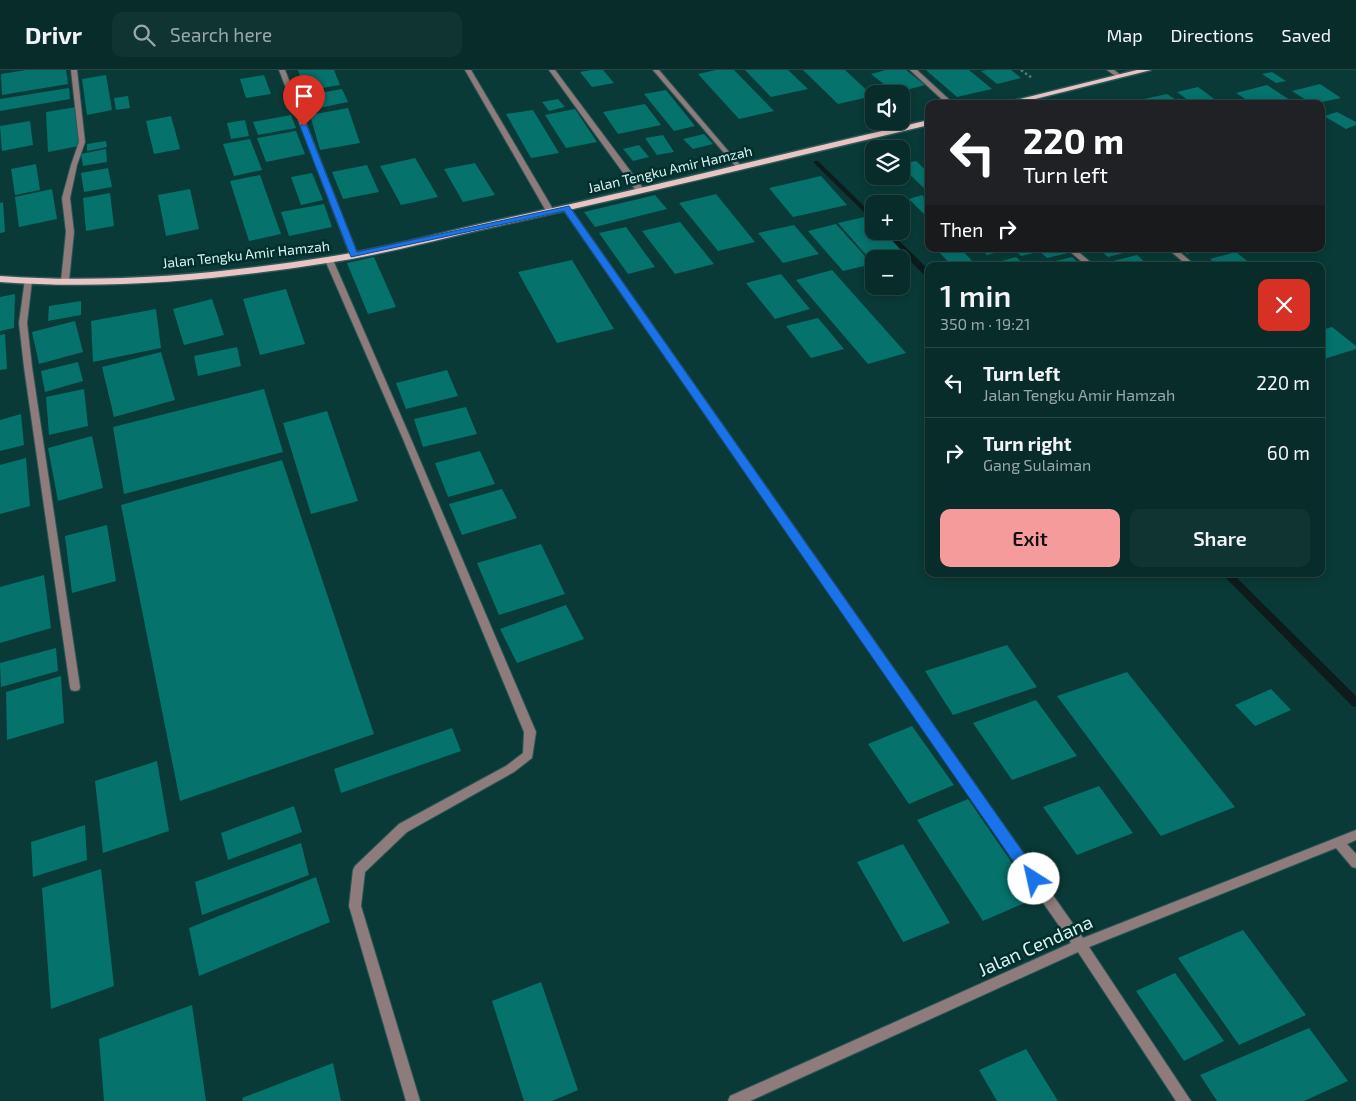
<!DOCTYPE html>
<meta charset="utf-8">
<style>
body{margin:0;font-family:"Exo 2",sans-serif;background:#103431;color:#f1f3f6;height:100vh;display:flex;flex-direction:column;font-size:19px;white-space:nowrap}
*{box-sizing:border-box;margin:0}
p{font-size:16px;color:#98a7a8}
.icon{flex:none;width:28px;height:28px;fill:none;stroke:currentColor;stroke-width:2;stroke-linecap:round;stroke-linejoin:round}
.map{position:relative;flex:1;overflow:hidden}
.details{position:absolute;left:925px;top:192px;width:400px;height:315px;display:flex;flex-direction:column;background:#072c29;border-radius:10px;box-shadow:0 2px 8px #0003,0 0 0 1px #284846}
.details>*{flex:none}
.hud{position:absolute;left:925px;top:30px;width:400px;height:152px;border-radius:10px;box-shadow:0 2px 8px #0003,0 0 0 1px #284846;background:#202124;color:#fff;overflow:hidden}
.controls{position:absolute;left:865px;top:15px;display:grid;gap:10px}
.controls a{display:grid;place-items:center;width:45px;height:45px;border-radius:10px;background:#072c29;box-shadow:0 2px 8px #0003,0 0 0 1px #284846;font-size:25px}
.pin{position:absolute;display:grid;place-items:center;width:42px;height:42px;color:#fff;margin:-51px -21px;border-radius:50% 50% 50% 0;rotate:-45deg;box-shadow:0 0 5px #0007}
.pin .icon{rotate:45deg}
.me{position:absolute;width:55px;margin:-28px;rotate:325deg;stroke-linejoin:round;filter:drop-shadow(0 0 4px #0008)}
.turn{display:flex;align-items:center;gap:18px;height:105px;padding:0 15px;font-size:22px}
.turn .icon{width:65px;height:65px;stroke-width:2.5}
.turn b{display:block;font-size:35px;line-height:42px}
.then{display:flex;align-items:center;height:48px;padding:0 15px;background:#0003;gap:10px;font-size:19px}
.round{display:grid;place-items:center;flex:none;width:52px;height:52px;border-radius:10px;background:#103431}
.head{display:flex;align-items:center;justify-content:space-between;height:85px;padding:0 15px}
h1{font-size:30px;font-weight:600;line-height:38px}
.button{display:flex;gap:10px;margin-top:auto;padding:10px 15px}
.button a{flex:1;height:58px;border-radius:10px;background:#f59b9b;color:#111;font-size:20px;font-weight:600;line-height:58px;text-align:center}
.button a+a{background:#103431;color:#f1f3f6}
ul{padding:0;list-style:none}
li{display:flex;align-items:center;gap:15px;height:70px;padding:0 15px;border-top:1px solid #284846}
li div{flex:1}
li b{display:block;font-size:19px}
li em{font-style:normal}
header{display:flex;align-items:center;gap:30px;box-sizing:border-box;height:70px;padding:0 25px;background:#072c29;border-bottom:1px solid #284846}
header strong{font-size:24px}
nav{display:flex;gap:28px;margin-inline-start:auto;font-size:18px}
.search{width:350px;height:45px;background:#103431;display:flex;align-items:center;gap:12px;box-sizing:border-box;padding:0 18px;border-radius:10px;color:#98a7a8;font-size:19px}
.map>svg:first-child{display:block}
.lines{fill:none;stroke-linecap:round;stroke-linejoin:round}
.stream{fill:#0d1c1b;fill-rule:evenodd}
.building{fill:#05726c}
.service-casing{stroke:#2b5755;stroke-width:2}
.minor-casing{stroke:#2b5755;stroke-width:2}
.primary-casing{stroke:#2b5755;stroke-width:3}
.path{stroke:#547c79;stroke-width:2.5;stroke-dasharray:2.5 2.5;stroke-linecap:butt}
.service{fill:#8e7b7b;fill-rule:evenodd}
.minor{fill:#8e7b7b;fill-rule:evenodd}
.primary{fill:#eac4c4;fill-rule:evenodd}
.route{fill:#1a73e8;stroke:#114b97}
.labels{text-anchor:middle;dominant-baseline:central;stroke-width:5;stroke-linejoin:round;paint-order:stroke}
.far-street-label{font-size:14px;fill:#dbf2f0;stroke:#00302d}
.near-street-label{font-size:19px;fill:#dbf2f0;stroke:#00302d}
</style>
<header>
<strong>Drivr</strong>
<div class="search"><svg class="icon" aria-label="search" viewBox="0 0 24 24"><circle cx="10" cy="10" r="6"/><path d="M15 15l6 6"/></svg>Search here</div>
<nav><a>Map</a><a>Directions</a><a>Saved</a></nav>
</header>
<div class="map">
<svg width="1356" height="1031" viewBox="0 0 1356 1031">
<rect width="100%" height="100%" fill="#093a37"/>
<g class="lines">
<g class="stream">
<path d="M814 91H818L874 146V152L814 93Z"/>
<path d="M881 161H889L929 200V207H926Z"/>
<path d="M1222 504H1233L1356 626V637L1352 636Z"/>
</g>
</g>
<g class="building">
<path d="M26 0H66L68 14 2 25 1 4Z"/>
<path d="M298 0H334L340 15 305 21Z"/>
<path d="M591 0H603L614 13 592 17 580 2Z"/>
<path d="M716 0H734L774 41 739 49 698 4Z"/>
<path d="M745 0H788L808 19 771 27Z"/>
<path d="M803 0H845L873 26 838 34Z"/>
<path d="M886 0H906L925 15 895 23 871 4Z"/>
<path d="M926 0H969L992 19 957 27Z"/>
<path d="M987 0H1011L1021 8 997 14 981 1Z"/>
<path d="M1272 2 1286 11 1276 13 1262 4Z"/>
<path d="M106 5 112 40 87 45 82 9Z"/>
<path d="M264 5 271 24 246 28 240 9Z"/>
<path d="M1320 14 1341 28 1312 34 1292 21Z"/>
<path d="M1267 15 1296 34H1253L1236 23Z"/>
<path d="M1198 17 1221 34H1193L1177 22Z"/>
<path d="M69 18 70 29 0 41V29Z"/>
<path d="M342 19 348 32 309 40 303 26Z"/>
<path d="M666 20 695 56 674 61 644 24Z"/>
<path d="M1167 24 1182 34H1151L1144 29Z"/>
<path d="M128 26 130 38 116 40 114 28Z"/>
<path d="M558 29 565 37 549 41 542 32Z"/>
<path d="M645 34 661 55 618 64 603 42Z"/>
<path d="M76 37 79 76 48 82 46 42Z"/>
<path d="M348 38 360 73 320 80 310 45Z"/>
<path d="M575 39 597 72 566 78 545 45Z"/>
<path d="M533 40 559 83 531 88 506 44Z"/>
<path d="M1337 42 1356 52V55L1346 59 1324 46Z"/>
<path d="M291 45 296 58 258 65 253 52Z"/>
<path d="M171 46 180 79 154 84 146 51Z"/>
<path d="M245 50 249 66 231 69 227 53Z"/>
<path d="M30 51 33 75 2 81 0 56Z"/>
<path d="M296 61 305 84 266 92 257 68Z"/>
<path d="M704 64 713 74 693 79 683 69Z"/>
<path d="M663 65 674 82 657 85 645 68Z"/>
<path d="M250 69 262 100 234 106 223 74Z"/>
<path d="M106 71 107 77 87 81V74Z"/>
<path d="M639 75 649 87 633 91 623 79Z"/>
<path d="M106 79 107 92 83 96 81 84Z"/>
<path d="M415 88 438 127 401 135 380 96Z"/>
<path d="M916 91 929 103V123L901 96V94Z"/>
<path d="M475 93 495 125 463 132 444 99Z"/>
<path d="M36 94 40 120 15 125 11 99Z"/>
<path d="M367 95 379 122 343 129 332 102Z"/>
<path d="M108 98 112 117 84 122 81 103Z"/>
<path d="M312 103 323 130 301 135 291 107Z"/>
<path d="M260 105 281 164 249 171 230 111Z"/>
<path d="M821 106 847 135 793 147 769 118Z"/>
<path d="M52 119 57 149 19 157 15 127Z"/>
<path d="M190 119 199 159 166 166 158 125Z"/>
<path d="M110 123 114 156 86 161 83 128Z"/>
<path d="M716 124 755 172 718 181 679 133Z"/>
<path d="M655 125 667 139 595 157 584 142Z"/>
<path d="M922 125 929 132V145H925L909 129Z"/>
<path d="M3 132 5 162 0 163V133Z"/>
<path d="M324 134 332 157 289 166 281 142Z"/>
<path d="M869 146 874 151V161H883L900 179 868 187 838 153Z"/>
<path d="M680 152 714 194 675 204 642 161Z"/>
<path d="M836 154 872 194 843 201 808 161Z"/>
<path d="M794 155 819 184 783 193 758 163Z"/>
<path d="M626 157 655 197 628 204 599 163Z"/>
<path d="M954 179H961L972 191 952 196 939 182Z"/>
<path d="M981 179H1008L987 185Z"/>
<path d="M1014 179H1030L1034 183 1021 186Z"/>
<path d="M1037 179H1063L1068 183 1047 188Z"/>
<path d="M1099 179H1118L1123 183 1108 187Z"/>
<path d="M1181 179H1204L1187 184Z"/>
<path d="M1236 182 1252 195 1218 196 1210 189Z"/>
<path d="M1137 185 1148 195 1154 193 1158 196H1118L1113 191Z"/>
<path d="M374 187 396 237 368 244 347 193Z"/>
<path d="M1016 187 1026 196H1003L998 192Z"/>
<path d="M1072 187 1082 196H1036Z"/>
<path d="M572 190 614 259 557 273 518 202Z"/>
<path d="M832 200 906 283 868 294 796 210Z"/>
<path d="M781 204 810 239 775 249 746 213Z"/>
<path d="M286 219 305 274 260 285 243 229Z"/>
<path d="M15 224 14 258 0 261V227Z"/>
<path d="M212 229 224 265 184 275 173 239Z"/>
<path d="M81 231V245L48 251 49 236Z"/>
<path d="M156 239 161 278 93 292 91 251Z"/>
<path d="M818 248 844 279 811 288 786 256Z"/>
<path d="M75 251 83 282 39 294 32 262Z"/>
<path d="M1332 257 1356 276V279L1324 289 1321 287V260Z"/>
<path d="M5 264 7 299 0 300V265Z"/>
<path d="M237 277 241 296 198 306 194 286Z"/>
<path d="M161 282 175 330 114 347 102 297Z"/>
<path d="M78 292 83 311 45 322 41 301Z"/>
<path d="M447 300 458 326 406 339 396 313Z"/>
<path d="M84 319 88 356 49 365 46 327Z"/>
<path d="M264 319 283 382 124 424 113 357Z"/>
<path d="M466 337 477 364 423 377 414 349Z"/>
<path d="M327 341 358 431 311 444 283 353Z"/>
<path d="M21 344 24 375 0 381V350Z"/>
<path d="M92 366 103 418 58 431 48 378Z"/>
<path d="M480 381 495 414 448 427 435 393Z"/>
<path d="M26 388 30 436 0 444V395Z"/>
<path d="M282 390 374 664 180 731 121 435Z"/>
<path d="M502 419 517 448 462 465 449 434Z"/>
<path d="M107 455 116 511 72 523 65 466Z"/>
<path d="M541 474 565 524 499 545 477 493Z"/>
<path d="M44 505 51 558 0 573V517Z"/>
<path d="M566 535 584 569 517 593 500 559Z"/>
<path d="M1007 575 1037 617 953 645 925 601Z"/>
<path d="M56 578 58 601 1 617 0 593Z"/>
<path d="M1127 602 1235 737 1161 766 1057 626Z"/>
<path d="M61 606 64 653 7 670 6 622Z"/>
<path d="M1271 619 1291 640 1255 656 1235 635Z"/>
<path d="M1036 630 1077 686 1012 710 973 653Z"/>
<path d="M912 656 954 715 909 734 868 674Z"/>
<path d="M452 658 461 681 341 723 334 699Z"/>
<path d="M157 691 169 761 103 783 95 711Z"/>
<path d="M1099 716 1133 763 1077 785 1043 737Z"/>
<path d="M968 729 1036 828 983 851 917 750Z"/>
<path d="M294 736 302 762 228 790 221 763Z"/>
<path d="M85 755 87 790 33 807 31 772Z"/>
<path d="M301 773 309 805 202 845 195 812Z"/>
<path d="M903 774 950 853 903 872 857 792Z"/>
<path d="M101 799 114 916 51 939 42 818Z"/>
<path d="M316 807 330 852 199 906 189 858Z"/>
<path d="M1243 860 1306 945 1239 975 1178 888Z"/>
<path d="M1175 903 1224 971 1184 991 1136 921Z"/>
<path d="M541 912 578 1020 552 1031H524L492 931Z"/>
<path d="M192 935 206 1031H104L99 969Z"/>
<path d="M1309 958 1348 1011 1304 1031H1217L1200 1005Z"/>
<path d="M1026 979 1058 1031H997L979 1000Z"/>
<path d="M333 993 341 1031H243L242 1028Z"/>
</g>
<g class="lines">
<g class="service-casing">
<g id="service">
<path d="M910 0H917L954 34H947Z"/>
<path d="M1168 179H1176L1196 196H1188Z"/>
</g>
</g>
<g class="minor-casing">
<g id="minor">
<path d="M71 0H77L85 72 77 95 70 128 74 162 69 211 65 213 61 211 66 162 62 128 71 95 79 72Z"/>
<path d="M279 0H285L358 185 357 187H354L350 185Z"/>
<path d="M465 0H471L554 141 553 143 546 141Z"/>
<path d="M549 0H555L643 118V122H637Z"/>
<path d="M653 0H659L741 96V98H737Z"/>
<path d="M1107 0H1114L1122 6 1117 7Z"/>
<path d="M563 136H569L1083 868 1356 760V770L1347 774 1356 784V798L1352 797 1336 778 1089 877 1191 1031H1176L1078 882 750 1031H728L730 1026 1071 873 562 138Z"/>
<path d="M1067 179H1075L1095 196H1087Z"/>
<path d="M326 188H329L333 190 411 369 536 662 532 688 514 702 407 762 365 802 361 836 420 1031H406L349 836 353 800 355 796 399 754 506 696 523 683 524 662 403 369 325 190Z"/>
<path d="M25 209H31L32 211 27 253 32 297 80 617 79 620 75 621 71 620 70 617 24 297 19 253Z"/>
</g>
</g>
<g class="primary-casing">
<g id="primary">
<path d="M1137 0H1151L1015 34H1000Z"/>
<path d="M929 50V55C785 89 642 124 498 156 443 168 383 185 327 193 219 210 108 220 0 212V206C108 214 219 204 327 187 383 179 443 162 498 150 642 119 785 83 929 50Z"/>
</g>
</g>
<path class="path" d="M1021 0 1032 8"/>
<use href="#service" class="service"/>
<use href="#minor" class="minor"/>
<use href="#primary" class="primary"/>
</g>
<path class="route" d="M304 53 307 56 357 182 569 136 1039 805 1041 809 1039 814 1034 815 1029 814 564 141 351 187 300 56Z"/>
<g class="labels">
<g class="far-street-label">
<text transform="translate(670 99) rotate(-13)">Jalan Tengku Amir Hamzah</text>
<text transform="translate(246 184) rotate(-6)">Jalan Tengku Amir Hamzah</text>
</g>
<g class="near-street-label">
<text transform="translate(1035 875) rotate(-24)">Jalan Cendana</text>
</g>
</g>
</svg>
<div class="controls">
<a><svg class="icon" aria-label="sound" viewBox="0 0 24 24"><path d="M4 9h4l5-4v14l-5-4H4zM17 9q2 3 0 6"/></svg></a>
<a><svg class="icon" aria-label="layers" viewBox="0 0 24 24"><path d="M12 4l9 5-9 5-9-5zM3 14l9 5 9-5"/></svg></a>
<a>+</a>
<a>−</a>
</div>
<div class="pin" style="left:304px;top:56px;background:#d93025"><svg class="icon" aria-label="arrive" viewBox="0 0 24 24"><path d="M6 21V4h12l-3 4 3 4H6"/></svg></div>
<svg class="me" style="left:1034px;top:809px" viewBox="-20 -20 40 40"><circle r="19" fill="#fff"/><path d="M0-13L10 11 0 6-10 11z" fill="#1a73e8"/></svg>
<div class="hud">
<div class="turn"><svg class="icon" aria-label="left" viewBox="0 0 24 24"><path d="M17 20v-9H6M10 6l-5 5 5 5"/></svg><div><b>220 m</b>Turn left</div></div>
<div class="then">Then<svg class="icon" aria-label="right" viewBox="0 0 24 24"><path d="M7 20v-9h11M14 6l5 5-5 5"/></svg></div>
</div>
<section class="details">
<div class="head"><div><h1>1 min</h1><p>350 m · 19:21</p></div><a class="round" style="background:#d93025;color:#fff"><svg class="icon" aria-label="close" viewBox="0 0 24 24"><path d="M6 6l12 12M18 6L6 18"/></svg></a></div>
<ul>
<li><svg class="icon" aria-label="left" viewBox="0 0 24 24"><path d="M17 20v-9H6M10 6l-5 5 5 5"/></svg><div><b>Turn left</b><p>Jalan Tengku Amir Hamzah</p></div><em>220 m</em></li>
<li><svg class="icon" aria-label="right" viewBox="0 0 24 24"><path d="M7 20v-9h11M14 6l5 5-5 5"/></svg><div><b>Turn right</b><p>Gang Sulaiman</p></div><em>60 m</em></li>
</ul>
<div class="button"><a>Exit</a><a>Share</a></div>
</section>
</div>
